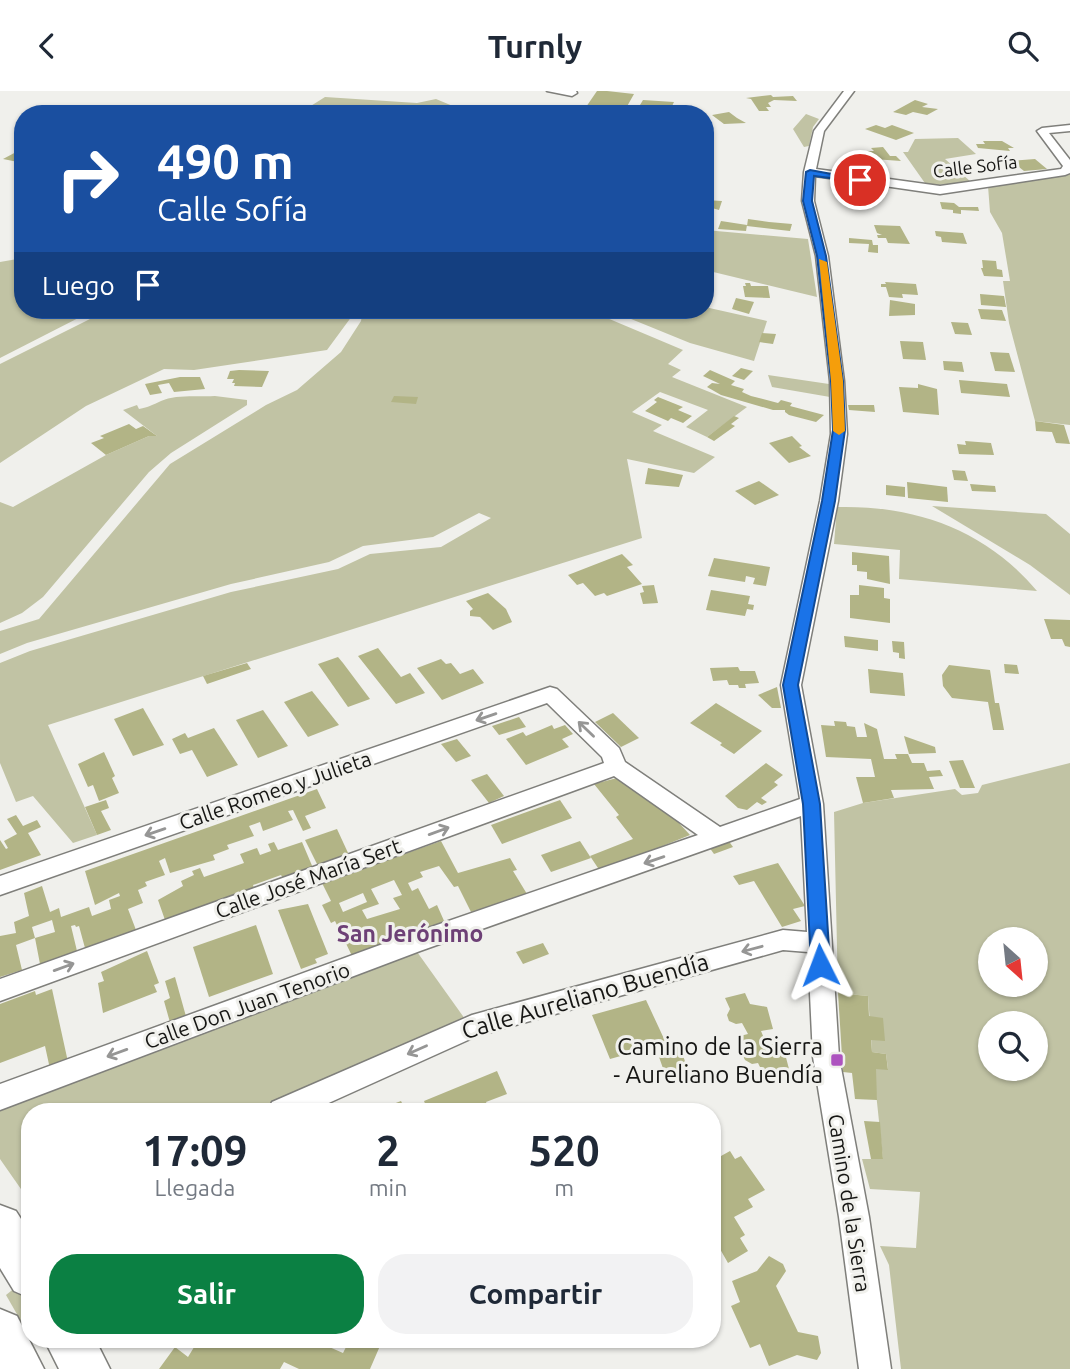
<!DOCTYPE html>
<html lang="es">
<meta charset="utf-8">
<style>
body{margin:0;font-family:Ubuntu,sans-serif;background:#f2f2f3;color:#1f2937;height:100vh;display:flex;flex-direction:column;font-size:26px;white-space:nowrap}
*{box-sizing:border-box;margin:0}
p{font-size:23px;color:#747a83}
.icon{flex:none;width:38px;height:38px;fill:none;stroke:currentColor;stroke-width:2;stroke-linecap:round;stroke-linejoin:round}
.map{position:relative;flex:1;overflow:hidden}
.side{position:absolute;left:21px;top:1012px;width:700px;height:245px;display:flex;flex-direction:column;background:#fff;border-radius:28px;box-shadow:0 2px 5px #0004}
.side>*{flex:none}
.hud{position:absolute;left:14px;top:14px;width:700px;height:214px;border-radius:28px;box-shadow:0 2px 5px #0004;background:#1a4fa0;color:#fff;overflow:hidden}
.needle{width:46px;rotate:153deg}
.fabs{position:absolute;left:978px;top:836px;display:grid;gap:14px}
.fabs a{display:grid;place-items:center;width:70px;height:70px;border-radius:50%;background:#fff;box-shadow:0 2px 5px #0004;font-size:35px}
.pin{position:absolute;display:grid;place-items:center;width:60px;height:60px;color:#fff;margin:-30px;border:4px solid #fff;border-radius:50%;box-shadow:0 2px 7px #0007}
.me{position:absolute;width:77px;margin:-38px;rotate:357deg;stroke-linejoin:round;filter:drop-shadow(0 0 5px #0008)}
.turn{display:flex;align-items:center;gap:24px;height:147px;padding:0 28px;font-size:32px}
.turn .icon{width:91px;height:91px;stroke-width:2.5}
.turn b{display:block;font-size:49px;line-height:60px}
.then{display:flex;align-items:center;height:66px;padding:0 28px;background:#0003;gap:14px;font-size:26px}
.eta{display:flex;justify-content:space-evenly;align-items:center;height:119px;text-align:center}
.eta b{font-size:42px;font-weight:600;line-height:49px}
.primary-button{display:flex;gap:14px;margin-top:auto;padding:14px 28px}
.primary-button a{flex:1;height:80px;border-radius:28px;background:#0b8043;color:#fff;font-size:28px;font-weight:600;line-height:80px;text-align:center}
.primary-button a+a{background:#f2f2f3;color:#1f2937}
header{display:flex;justify-content:space-between;align-items:center;height:91px;padding:0 28px;background:#fff;font-size:32px;font-weight:600}
.map>svg:first-child{display:block}
.green{fill:#c1c3a4;fill-rule:evenodd}
.building{fill:#b2b486;fill-rule:evenodd}
.lines{fill:none;stroke-linecap:round;stroke-linejoin:round}
.minor-casing{stroke:#7f7f7b;stroke-width:3}
.secondary-casing{stroke:#7f7f7b;stroke-width:3}
.minor{fill:#fff;fill-rule:evenodd}
.secondary{fill:#fff;fill-rule:evenodd}
.oneway{stroke:#969695}
.route{fill:#1a73e8;stroke:#114b97;stroke-width:2}
.slow{fill:#f59e0b}
.poi-dot{fill:#ad53bf;stroke:#f0f0ec;stroke-width:2.5}
.labels{text-anchor:middle;dominant-baseline:central;stroke-width:6;stroke-linejoin:round;paint-order:stroke}
.far-street-label{font-size:18px;fill:#161614;stroke:#f0f0ec}
.street-label{font-size:21px;fill:#161614;stroke:#f0f0ec}
.neighbourhood-label{font-size:23px;font-weight:bold;fill:#6d4076;stroke:#f0f0ec}
.near-street-label{font-size:24px;fill:#161614;stroke:#f0f0ec}
.near-poi-label{font-size:24px;fill:#161614;stroke:#f0f0ec;text-anchor:end}
</style>
<header><svg class="icon" aria-label="back" viewBox="0 0 24 24"><path d="M15 5l-7 7 7 7"/></svg>Turnly<svg class="icon" aria-label="search" viewBox="0 0 24 24"><circle cx="10" cy="10" r="6"/><path d="M15 15l6 6"/></svg></header>
<div class="map">
<svg width="1070" height="1278" viewBox="0 0 1070 1278">
<rect width="100%" height="100%" fill="#f0f0ec"/>
<g class="green">
<path d="M325 6 417 12 436 8 472 23H298Z"/>
<path d="M806 23 819 28 813 36 809 55 804 56 793 38Z"/>
<path d="M958 47 976 63 945 68 971 91 927 95 903 61H908L915 48Z"/>
<path d="M1070 81V334L1035 330 1009 232 1003 190H1010L1002 142 990 121 988 95Z"/>
<path d="M705 139 808 148 817 206 705 179Z"/>
<path d="M23 167V219H94L0 267V171Z"/>
<path d="M705 216 767 230 754 270 690 252 609 219H705Z"/>
<path d="M108 219H352V225L327 259 194 279 164 278 86 315 0 372V273Z"/>
<path d="M363 219H588L683 259 668 273 681 279 672 286 747 316 707 346 686 336 708 319 660 301 632 321 662 334 653 340 715 366 694 382 627 368 642 447 48 634 97 744 73 752 33 705 16 711 0 672V572L30 560 231 501 338 478 370 463 441 456 491 427 479 422 433 446 363 455 329 471 231 493 27 552 0 563V540L39 528 170 373 266 314 297 299 341 261 361 230Z"/>
<path d="M768 284 829 293 830 306 772 296Z"/>
<path d="M215 305 247 309V314L171 362 149 381 43 506 22 522 0 532V411L13 416 106 364 149 345H157L123 319 137 314 139 318C149 316 152 314 161 310 175 303 199 306 215 305Z"/>
<path d="M932 415 1046 423 1070 443V504L1030 474Z"/>
<path d="M837 416C915 414 986 439 1037 500L899 488 900 459 834 453Z"/>
<path d="M1070 672V1278H901L889 1174 880 1155 916 1157 920 1101 870 1098 862 1068H883L874 983 876 978H888L886 963 872 961 868 905 838 902 834 721 863 712 955 698 962 704 978 702 982 694ZM990 849H1036V894H990ZM990 933H1036V978H990Z"/>
<path d="M415 858 465 928 257 1020H30V1111L0 1068V1013Z"/>
<path d="M16 1196 30 1220V1246L6 1204Z"/>
</g>
<g class="building">
<path d="M597 0H607L634 3 625 19 586 16Z"/>
<path d="M771 4 773 6 793 5 797 10 774 9 768 12 771 16H766L769 20H759L751 8 746 7Z"/>
<path d="M643 9 674 11 671 17 684 18 681 22 653 19 654 16 640 14Z"/>
<path d="M915 9 928 13 922 16 938 18 927 24 913 21 906 24 893 21Z"/>
<path d="M729 21 737 27 746 32 724 33 712 24Z"/>
<path d="M876 34 885 37 892 34 914 42 896 49 865 38Z"/>
<path d="M983 50H1002L1014 57H1008L1010 60 978 57 976 53H985Z"/>
<path d="M883 56 890 65H896L901 70 873 68 866 60H874L871 57Z"/>
<path d="M18 60 23 61V72L3 68Z"/>
<path d="M1035 68 1047 78 1024 80 1011 70Z"/>
<path d="M705 109 722 110 719 119 705 115Z"/>
<path d="M940 111 954 112 959 116H978L979 120 961 119V123L953 122V119L942 118Z"/>
<path d="M748 128 769 131 792 133 790 140 781 139 747 135Z"/>
<path d="M721 130 747 134 746 140 718 138Z"/>
<path d="M874 134 900 135 910 153 888 152 886 147H878L877 144H882L877 142Z"/>
<path d="M935 140 963 142 967 153 942 151 941 146 936 145Z"/>
<path d="M849 147 872 149 873 154H878V162L868 161 869 153 849 152Z"/>
<path d="M982 169 996 170 997 178 1002 179 1003 186 984 185 981 177H983Z"/>
<path d="M885 191 916 193 918 204 902 203 903 207 889 206 886 196H881V193H886Z"/>
<path d="M745 192H750L751 195H768L770 207 745 206 743 195H746Z"/>
<path d="M980 203 1004 205 1006 216 981 214Z"/>
<path d="M736 207 754 211 749 223 732 218Z"/>
<path d="M890 209 915 213V224L889 225Z"/>
<path d="M978 218 1002 219 1006 230 981 228Z"/>
<path d="M951 231 968 232 972 244 955 243Z"/>
<path d="M762 242 776 243 773 253 759 251Z"/>
<path d="M900 250 923 251 926 269 903 268Z"/>
<path d="M990 261 1009 262 1015 281 995 280Z"/>
<path d="M943 270 962 271 964 281 944 279Z"/>
<path d="M741 277 753 280 744 289 732 285Z"/>
<path d="M710 279 735 290 731 294 744 298 742 301 751 305 778 312 781 309 792 312 790 315 824 324 816 331 789 324 785 321V319H773L721 304 707 296 712 292 720 293 703 285Z"/>
<path d="M230 280 239 279 269 280 262 296 234 295 235 292H232L234 288H227Z"/>
<path d="M180 286H200L205 298 174 301 169 292 158 294 162 302 150 304 145 293Z"/>
<path d="M959 289 1007 293 1010 306 961 302Z"/>
<path d="M918 293 937 298 939 324 903 321 899 296 918 297Z"/>
<path d="M394 305 418 306 416 313 391 311Z"/>
<path d="M658 306 683 316 678 319 692 325 683 332 671 327 668 330 645 320 657 311 654 309Z"/>
<path d="M848 314H874L875 321 849 319Z"/>
<path d="M734 325 739 327 731 333 735 335 714 350 707 346Z"/>
<path d="M1035 330 1064 334 1070 353 1056 352 1052 341 1036 340Z"/>
<path d="M129 333 136 338 143 335 157 345H149L106 364 91 352 104 347 100 345Z"/>
<path d="M792 345 802 355 799 356 811 365 789 372 769 352Z"/>
<path d="M965 350 991 352 994 364 959 363 957 353 966 354Z"/>
<path d="M648 377 683 384 679 396 645 393Z"/>
<path d="M952 379 965 380 968 390 954 389Z"/>
<path d="M759 390 779 404 755 414 735 400Z"/>
<path d="M907 391 947 396 948 411 908 407Z"/>
<path d="M970 393 995 395 996 401 972 400Z"/>
<path d="M886 394 905 396V406L886 404Z"/>
<path d="M852 461 889 465 890 493 867 488V481L857 480V474H852Z"/>
<path d="M622 463 633 474 627 476 642 493 607 505 604 502 595 505 583 492 577 494 568 484Z"/>
<path d="M714 467 770 476 766 495 753 493 755 487 746 485 745 491 708 485Z"/>
<path d="M654 494 658 512 643 513 640 502 644 501 642 495Z"/>
<path d="M859 494 884 497V507L890 508V532L850 527V504H859Z"/>
<path d="M711 499 750 505 748 513 754 514 753 519 747 518 745 525 706 519Z"/>
<path d="M488 502 506 518 512 531 493 539 480 526 470 525V520L473 518 466 510Z"/>
<path d="M1044 528 1070 529V556L1065 555 1062 548H1051Z"/>
<path d="M844 545 878 549V560L845 556Z"/>
<path d="M892 550 904 551 905 568 899 567V562L893 561Z"/>
<path d="M378 557 401 586 410 582 425 602 396 613 358 565Z"/>
<path d="M338 566 343 572 370 608 348 616 318 573Z"/>
<path d="M441 568 446 573 451 572 460 583 473 578 484 592 442 609 417 577Z"/>
<path d="M247 572 251 578 207 593 203 585Z"/>
<path d="M1004 573 1017 574 1019 583 1005 582Z"/>
<path d="M949 574 990 579 995 612H999L1004 639H993L988 611 952 607 943 595 942 584Z"/>
<path d="M738 576 740 580H755L759 592 745 593 746 597H739L738 594H729L727 589 713 590 710 577Z"/>
<path d="M868 578 903 582 905 605 870 602Z"/>
<path d="M777 596 781 617H772L758 604Z"/>
<path d="M312 600 339 634 308 646 284 611Z"/>
<path d="M716 612 762 640 734 663 720 654 722 652 690 632Z"/>
<path d="M143 617 164 654 133 665 114 628Z"/>
<path d="M263 619 288 655 258 667 236 629Z"/>
<path d="M613 622 639 647 621 656 595 631Z"/>
<path d="M519 626 526 636 499 644 492 635Z"/>
<path d="M834 630 846 631 847 635 855 636 857 646H867L864 632 877 638 884 668H897L895 663H908L912 672H924L927 680 940 679 943 685 929 686 934 698 891 699 894 707 863 712 856 686H875L871 668 826 666 821 634 835 635Z"/>
<path d="M552 634 554 638 565 634 573 643 562 648 569 656 526 674 506 648 523 641 526 645Z"/>
<path d="M214 637 238 674 207 686 192 659 180 663 172 648 185 642 188 647Z"/>
<path d="M904 645 935 656 936 662 909 663Z"/>
<path d="M457 648 471 665 456 671 441 653Z"/>
<path d="M104 661 115 685 112 687 119 702 99 710 93 694 88 696 78 673Z"/>
<path d="M963 669 975 697H960L949 670Z"/>
<path d="M766 672 783 684 774 691 778 694 761 707 767 711 762 714 757 711 747 719 738 717 725 705Z"/>
<path d="M487 683 504 705 489 712 471 689Z"/>
<path d="M617 687 667 719 690 744 600 780 590 765 633 748 616 726 619 724 594 693Z"/>
<path d="M317 698 326 717 305 725 311 737 303 740 293 719 288 720 293 729 263 740 260 731 249 735 254 745 227 754 229 758 213 764 215 769 170 782 165 767 159 770 165 784 145 791 147 795 138 799 143 812 128 818 136 839 85 857 79 835 76 836 75 834 71 835 77 860 40 873 35 847 16 854 22 879 0 886V845L16 842 14 831 29 825 24 802 42 795 50 821 59 817 61 826 89 816 92 825 111 818 109 809 120 805 119 802 95 814 85 780ZM52 829 55 841 35 847 32 836Z"/>
<path d="M106 709 109 717 101 720 111 739 97 744 85 716Z"/>
<path d="M560 709 572 727 502 753 491 734Z"/>
<path d="M16 724 23 735 37 729 41 736 28 742 41 764 0 779V749L6 758 8 757 4 750 17 743 7 728Z"/>
<path d="M337 738 349 764 318 775 305 749Z"/>
<path d="M728 749 733 756 714 763 709 756Z"/>
<path d="M441 750 458 782 510 767 517 779 513 780 527 803 471 821 458 795 454 796 439 775 420 781 423 786 408 792 412 800 418 797 429 818 437 814 445 832 354 869 335 830 331 832 322 814 331 810 322 792ZM394 789 402 804 393 807 400 818 367 828 362 819 379 813 371 798ZM363 802 367 811 343 821 339 812Z"/>
<path d="M580 750 591 767 551 781 541 764Z"/>
<path d="M274 751 278 759 302 751 313 777 283 787 281 784 253 794 254 797 165 829 158 809 183 795 181 790 194 784 192 780 200 777 204 786 244 772 240 763 257 757 260 764 271 760 268 753Z"/>
<path d="M778 772 805 815 793 818 801 830 782 836 754 790 739 794 733 785Z"/>
<path d="M308 813 328 863 315 868 317 872 301 878 278 819Z"/>
<path d="M256 834 273 883 209 906 193 856Z"/>
<path d="M543 852 549 863 523 873 516 861Z"/>
<path d="M147 860 159 892 154 894 157 901 103 922 98 892 104 890 101 881Z"/>
<path d="M175 886 187 929 171 935 164 910 170 907 165 890Z"/>
<path d="M52 898 68 971 50 978 45 955 0 972V913L35 900 36 904Z"/>
<path d="M745 902 750 913 767 916 773 938 761 940 766 952 783 955 789 978 764 984 758 972 752 973 745 969 742 963 745 957 740 945 748 943 742 932 736 933 729 930 727 924 730 918 725 907Z"/>
<path d="M838 902 868 905 869 925 883 927 885 950 871 949 872 961 886 963 888 979 876 978 877 1009 855 1008 852 982 843 981Z"/>
<path d="M646 909 666 952 678 950 688 979 665 983 659 966 665 963 660 954 610 968 592 924Z"/>
<path d="M497 980 507 1003 486 1011 490 1020H428L424 1010Z"/>
<path d="M401 1010 406 1020H375Z"/>
<path d="M864 1030 880 1031 883 1068H871Z"/>
<path d="M730 1060 735 1068 741 1065 765 1099 748 1108 753 1116 734 1126 745 1144 740 1147 748 1160 728 1172 720 1158 712 1163V1070Z"/>
<path d="M769 1165 783 1173 786 1180 776 1195 798 1241 818 1245 821 1262 817 1269 797 1264 769 1275 760 1253 750 1257 731 1215 740 1211 732 1190 757 1180Z"/>
<path d="M199 1248H215L224 1253 227 1248H311L343 1262 350 1248H383L370 1278H299L284 1271 280 1278H159L175 1256 188 1266Z"/>
</g>
<g class="lines">
<g class="minor-casing">
<g id="minor">
<path d="M547 0H576L577 2 572 5Z"/>
<path d="M844 0H854L824 40 816 78 940 95 1061 78 1063 75 1037 40 1042 37 1070 34V40L1049 42 1070 69V82L1065 84 940 103 815 85 814 110 828 165 844 290 847 343 838 410 801 594 823 713 839 966 869 1126 891 1278H859L839 1126 813 966 808 861 783 859 477 945 311 1020H268L272 1011 472 924 783 839 807 841 801 725 420 860 0 1019V993L402 846 698 744 614 685 0 910V888L604 672 602 666 547 612 0 804V785L550 596 557 598 619 657 625 671 720 736 800 708 781 594 820 410 831 343 830 290 816 165 802 110 804 81 814 40Z"/>
</g>
</g>
<g class="secondary-casing">
<g id="secondary">
<path d="M0 1114 16 1120 30 1142V1207L14 1200 0 1177Z"/>
<path d="M0 1218 17 1225 44 1278H0Z"/>
<path d="M44 1248H95L110 1278H59Z"/>
</g>
</g>
<use href="#minor" class="minor"/>
<use href="#secondary" class="secondary"/>
</g>
<defs><path id="oneway-shaft" d="M-6 0H5M1.5-3L5.5 0L1.5 3" fill="none" stroke-width="1.6" stroke-linecap="round" stroke-linejoin="round" transform="scale(1.75)"/></defs>
<g class="oneway">
<use href="#oneway-shaft" transform="translate(486 626) rotate(161)"/>
<use href="#oneway-shaft" transform="translate(586 638) rotate(-136)"/>
<use href="#oneway-shaft" transform="translate(439 740) rotate(-20)"/>
<use href="#oneway-shaft" transform="translate(155 741) rotate(161)"/>
<use href="#oneway-shaft" transform="translate(654 769) rotate(161)"/>
<use href="#oneway-shaft" transform="translate(752 858) rotate(165)"/>
<use href="#oneway-shaft" transform="translate(64 876) rotate(-20)"/>
<use href="#oneway-shaft" transform="translate(417 959) rotate(156)"/>
<use href="#oneway-shaft" transform="translate(117 962) rotate(160)"/>
</g>
<path class="route" d="M810 79 864 89 860 91 814 85 812 110 826 165 843 290 845 339 835 410 798 594 820 713 830 874 827 880 820 882 813 880 811 874 803 713 783 594 822 410 833 339 831 290 817 165 803 110 806 81Z"/>
<path class="slow" d="M819 168 827 171 843 290 845 340 839 344 833 340 831 290Z"/>
<rect class="poi-dot" x="830" y="962" width="14" height="14" rx="3.5"/>
<g class="labels">
<g class="far-street-label">
<text transform="translate(975 75) rotate(-7)">Calle Sofía</text>
</g>
<g class="street-label">
<text transform="translate(275 699) rotate(-19)">Calle Romeo y Julieta</text>
<text transform="translate(308 787) rotate(-20)">Calle José María Sert</text>
<text transform="translate(247 914) rotate(-20)">Calle Don Juan Tenorio</text>
<text transform="translate(850 1112) rotate(81)">Camino de la Sierra</text>
</g>
<g class="neighbourhood-label">
<text x="410" y="842">San Jerónimo</text>
</g>
<g class="near-street-label">
<text transform="translate(585 905) rotate(-16)">Calle Aureliano Buendía</text>
</g>
<g class="near-poi-label">
<text x="823" y="955">Camino de la Sierra<tspan x="823" dy="28">- Aureliano Buendía</tspan></text>
</g>
</g>
</svg>
<div class="fabs">
<a><svg class="needle" viewBox="-14 -14 28 28"><path d="M0-13l5 13h-10z" fill="#e53935"/><path d="M0 13l5-13h-10z" fill="#747a83"/></svg></a>
<a><svg class="icon" aria-label="search" viewBox="0 0 24 24"><circle cx="10" cy="10" r="6"/><path d="M15 15l6 6"/></svg></a>
</div>
<div class="pin" style="left:860px;top:89px;background:#d93025"><svg class="icon" aria-label="arrive" viewBox="0 0 24 24"><path d="M6 21V4h12l-3 4 3 4H6"/></svg></div>
<svg class="me" style="left:820px;top:874px" viewBox="-20 -20 40 40"><path d="M0-17L14 15 0 8-14 15z" fill="#1a73e8" stroke="#fff" stroke-width="4"/></svg>
<div class="hud">
<div class="turn"><svg class="icon" aria-label="right" viewBox="0 0 24 24"><path d="M7 20v-9h11M14 6l5 5-5 5"/></svg><div><b>490 m</b>Calle Sofía</div></div>
<div class="then">Luego<svg class="icon" aria-label="arrive" viewBox="0 0 24 24"><path d="M6 21V4h12l-3 4 3 4H6"/></svg></div>
</div>
<section class="side">
<div class="eta">
<div><b>17:09</b><p>Llegada</p></div>
<div><b>2</b><p>min</p></div>
<div><b>520</b><p>m</p></div>
</div>
<div class="primary-button"><a>Salir</a><a>Compartir</a></div>
</section>
</div>
